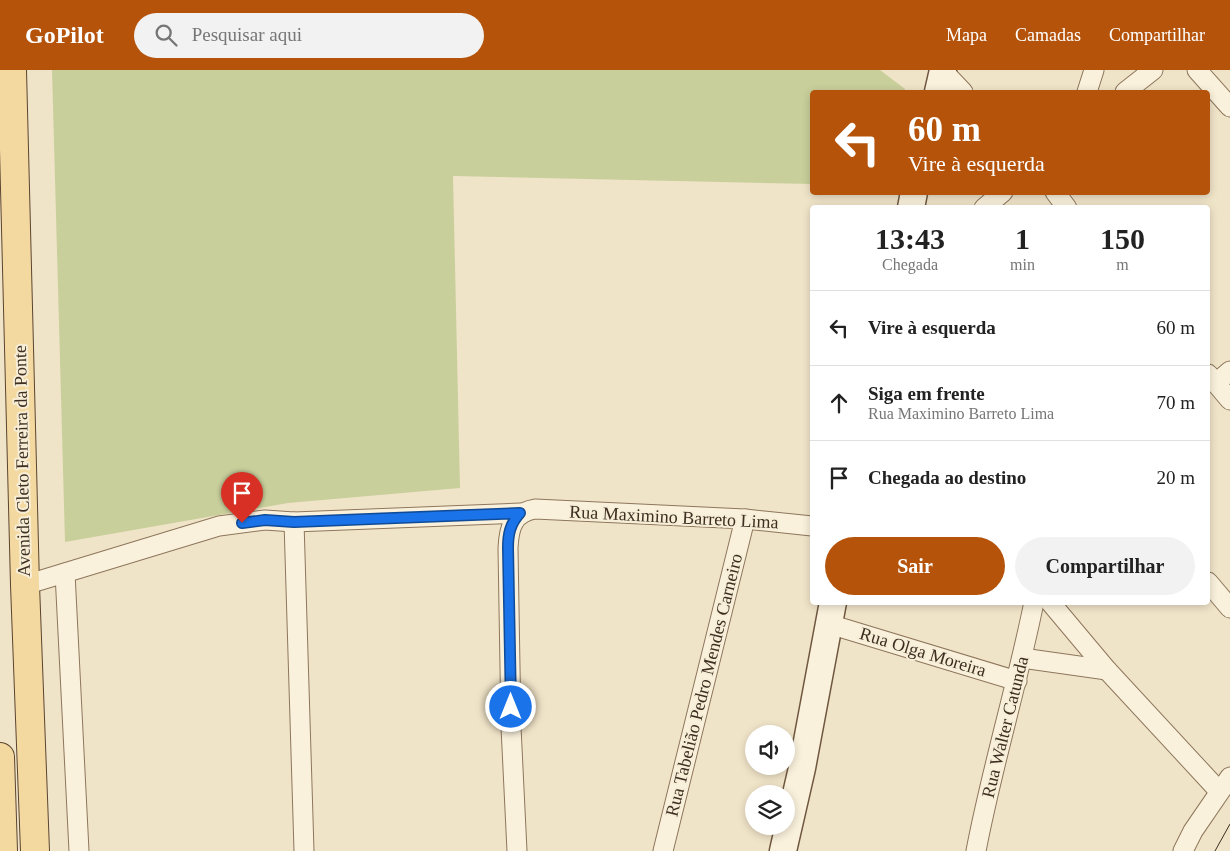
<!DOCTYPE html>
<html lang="pt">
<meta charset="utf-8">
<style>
body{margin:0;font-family:"Times New Roman",serif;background:#f2f2f2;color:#222;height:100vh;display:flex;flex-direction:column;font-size:19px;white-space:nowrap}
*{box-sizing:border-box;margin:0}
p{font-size:16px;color:#767676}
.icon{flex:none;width:28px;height:28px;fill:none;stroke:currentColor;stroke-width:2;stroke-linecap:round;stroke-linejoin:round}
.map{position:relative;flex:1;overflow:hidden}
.side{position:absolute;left:810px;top:135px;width:400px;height:400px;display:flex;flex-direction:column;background:#fff;border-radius:5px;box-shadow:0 2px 8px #0003}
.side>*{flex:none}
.hud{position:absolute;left:810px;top:20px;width:400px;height:105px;border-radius:5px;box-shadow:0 2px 8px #0003;background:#b45309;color:#fff;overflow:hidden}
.tools{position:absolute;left:745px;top:655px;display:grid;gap:10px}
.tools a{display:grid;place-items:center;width:50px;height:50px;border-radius:50%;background:#fff;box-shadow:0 2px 8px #0003;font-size:25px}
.pin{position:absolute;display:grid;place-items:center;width:42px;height:42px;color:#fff;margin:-51px -21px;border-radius:50% 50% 50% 0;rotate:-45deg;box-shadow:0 0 5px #0007}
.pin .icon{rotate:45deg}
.me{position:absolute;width:55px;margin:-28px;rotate:0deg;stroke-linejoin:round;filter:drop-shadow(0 0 4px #0008)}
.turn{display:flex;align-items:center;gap:18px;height:105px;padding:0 15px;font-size:22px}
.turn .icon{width:65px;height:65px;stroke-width:2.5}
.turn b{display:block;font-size:35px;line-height:42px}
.eta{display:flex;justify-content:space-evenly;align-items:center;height:85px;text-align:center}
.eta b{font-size:30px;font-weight:700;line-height:35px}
.cta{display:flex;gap:10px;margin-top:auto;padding:10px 15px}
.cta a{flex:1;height:58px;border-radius:30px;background:#b45309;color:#fff;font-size:20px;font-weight:700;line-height:58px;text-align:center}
.cta a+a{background:#f2f2f2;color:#222}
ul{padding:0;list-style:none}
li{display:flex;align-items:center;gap:15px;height:75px;padding:0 15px;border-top:1px solid #e0e0e0}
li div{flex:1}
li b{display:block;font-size:19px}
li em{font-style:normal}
header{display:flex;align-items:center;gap:30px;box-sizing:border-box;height:70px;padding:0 25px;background:#b45309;color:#fff}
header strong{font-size:24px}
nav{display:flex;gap:28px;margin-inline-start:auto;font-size:18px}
.search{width:350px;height:45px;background:#f2f2f2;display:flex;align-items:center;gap:12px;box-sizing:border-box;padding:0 18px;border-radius:28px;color:#767676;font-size:19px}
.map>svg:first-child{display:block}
.green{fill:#c9cf9b}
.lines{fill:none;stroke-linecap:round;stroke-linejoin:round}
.minor-casing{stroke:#8d765c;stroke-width:21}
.secondary-casing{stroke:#6f573f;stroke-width:29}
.primary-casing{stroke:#5b4430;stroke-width:30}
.minor{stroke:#faf1dc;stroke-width:19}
.secondary{stroke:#faf1dc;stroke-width:26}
.primary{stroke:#f3d9a0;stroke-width:28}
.tram{stroke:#3d2e20;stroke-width:1}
.route-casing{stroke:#114b97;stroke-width:12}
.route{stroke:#1a73e8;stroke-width:9}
.labels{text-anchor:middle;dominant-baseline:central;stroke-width:4;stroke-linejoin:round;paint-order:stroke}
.street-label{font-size:18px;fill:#3d2e20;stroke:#f7eed8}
</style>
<header>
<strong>GoPilot</strong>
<div class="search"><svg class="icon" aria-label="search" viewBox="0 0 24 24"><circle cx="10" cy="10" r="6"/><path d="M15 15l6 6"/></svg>Pesquisar aqui</div>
<nav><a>Mapa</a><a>Camadas</a><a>Compartilhar</a></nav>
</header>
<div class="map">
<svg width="1230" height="781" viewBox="0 0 1230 781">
<rect width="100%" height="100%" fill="#f0e4c8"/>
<path class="green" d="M52 0H880L905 19 904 22H812V114L453 106 460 418 288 433 65 472Z"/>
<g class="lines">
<g class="minor-casing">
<g id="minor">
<path d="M1197 0 1230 37"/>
<path d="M943 1 963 22"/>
<path d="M1087 22 1094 0"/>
<path d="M1125 22 1153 0"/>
<path d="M1055 122 1067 138"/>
<path d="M984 138 1003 122"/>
<path d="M1208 304 1230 330"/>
<path d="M1216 313 1230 301"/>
<path d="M294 452 304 781"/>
<path d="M65 503 79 781"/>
<path d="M1208 512 1230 538"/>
<path d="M25 515 219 456 265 450 294 452 520 443"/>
<path d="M1050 532 1107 600 1219 721"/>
<path d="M829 554 1017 611"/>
<path d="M1022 588 1107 600"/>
<path d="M517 781 511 657 508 478C509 457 513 443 535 439L745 449 812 456"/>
<path d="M663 781 745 449"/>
<path d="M976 781C992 697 1017 616 1034 532"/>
<path d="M1183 781 1193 761 1230 707"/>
</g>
</g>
<g class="secondary-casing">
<g id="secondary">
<path d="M938 22 943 0"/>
<path d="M911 138 914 122"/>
<path d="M783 781 802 698 833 532"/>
</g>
</g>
<g class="primary-casing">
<g id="primary">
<path d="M12 0 25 515 35 781"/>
<path d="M0 687 3 781"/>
</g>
</g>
<use href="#minor" class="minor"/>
<use href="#secondary" class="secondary"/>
<use href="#primary" class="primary"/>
<path class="tram" d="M1215 781 1230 754"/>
</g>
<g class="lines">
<g class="route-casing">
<path id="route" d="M242 453 265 450 294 452 520 443C510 454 508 464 508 478L511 637"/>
</g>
<use href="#route" class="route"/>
</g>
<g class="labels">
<g class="street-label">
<text transform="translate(22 391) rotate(-91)">Avenida Cleto Ferreira da Ponte</text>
<text transform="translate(674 447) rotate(3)">Rua Maximino Barreto Lima</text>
<text transform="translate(923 582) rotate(17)">Rua Olga Moreira</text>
<text transform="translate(704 615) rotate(-76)">Rua Tabelião Pedro Mendes Carneiro</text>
<text transform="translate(1005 657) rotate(-76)">Rua Walter Catunda</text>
</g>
</g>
</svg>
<div class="tools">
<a><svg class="icon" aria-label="sound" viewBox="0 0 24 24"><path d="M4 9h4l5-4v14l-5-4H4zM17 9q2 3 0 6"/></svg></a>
<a><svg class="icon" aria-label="layers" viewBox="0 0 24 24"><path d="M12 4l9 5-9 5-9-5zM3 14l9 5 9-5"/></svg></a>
</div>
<div class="pin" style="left:242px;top:453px;background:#d93025"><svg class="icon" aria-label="arrive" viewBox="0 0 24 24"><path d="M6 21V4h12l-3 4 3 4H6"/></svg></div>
<svg class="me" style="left:511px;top:637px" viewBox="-20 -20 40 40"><circle r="17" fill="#1a73e8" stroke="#fff" stroke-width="3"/><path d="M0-11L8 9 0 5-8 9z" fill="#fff"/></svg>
<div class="hud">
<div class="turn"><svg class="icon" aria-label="left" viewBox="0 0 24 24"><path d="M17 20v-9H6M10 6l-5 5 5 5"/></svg><div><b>60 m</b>Vire à esquerda</div></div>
</div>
<section class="side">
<div class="eta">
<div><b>13:43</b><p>Chegada</p></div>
<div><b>1</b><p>min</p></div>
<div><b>150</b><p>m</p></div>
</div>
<ul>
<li><svg class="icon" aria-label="left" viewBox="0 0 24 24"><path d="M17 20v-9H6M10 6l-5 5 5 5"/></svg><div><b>Vire à esquerda</b></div><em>60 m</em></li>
<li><svg class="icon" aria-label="ahead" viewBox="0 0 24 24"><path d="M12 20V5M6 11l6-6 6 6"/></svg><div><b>Siga em frente</b><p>Rua Maximino Barreto Lima</p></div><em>70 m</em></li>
<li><svg class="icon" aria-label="arrive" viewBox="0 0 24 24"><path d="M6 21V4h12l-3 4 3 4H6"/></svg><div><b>Chegada ao destino</b></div><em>20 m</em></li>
</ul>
<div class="cta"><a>Sair</a><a>Compartilhar</a></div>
</section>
</div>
